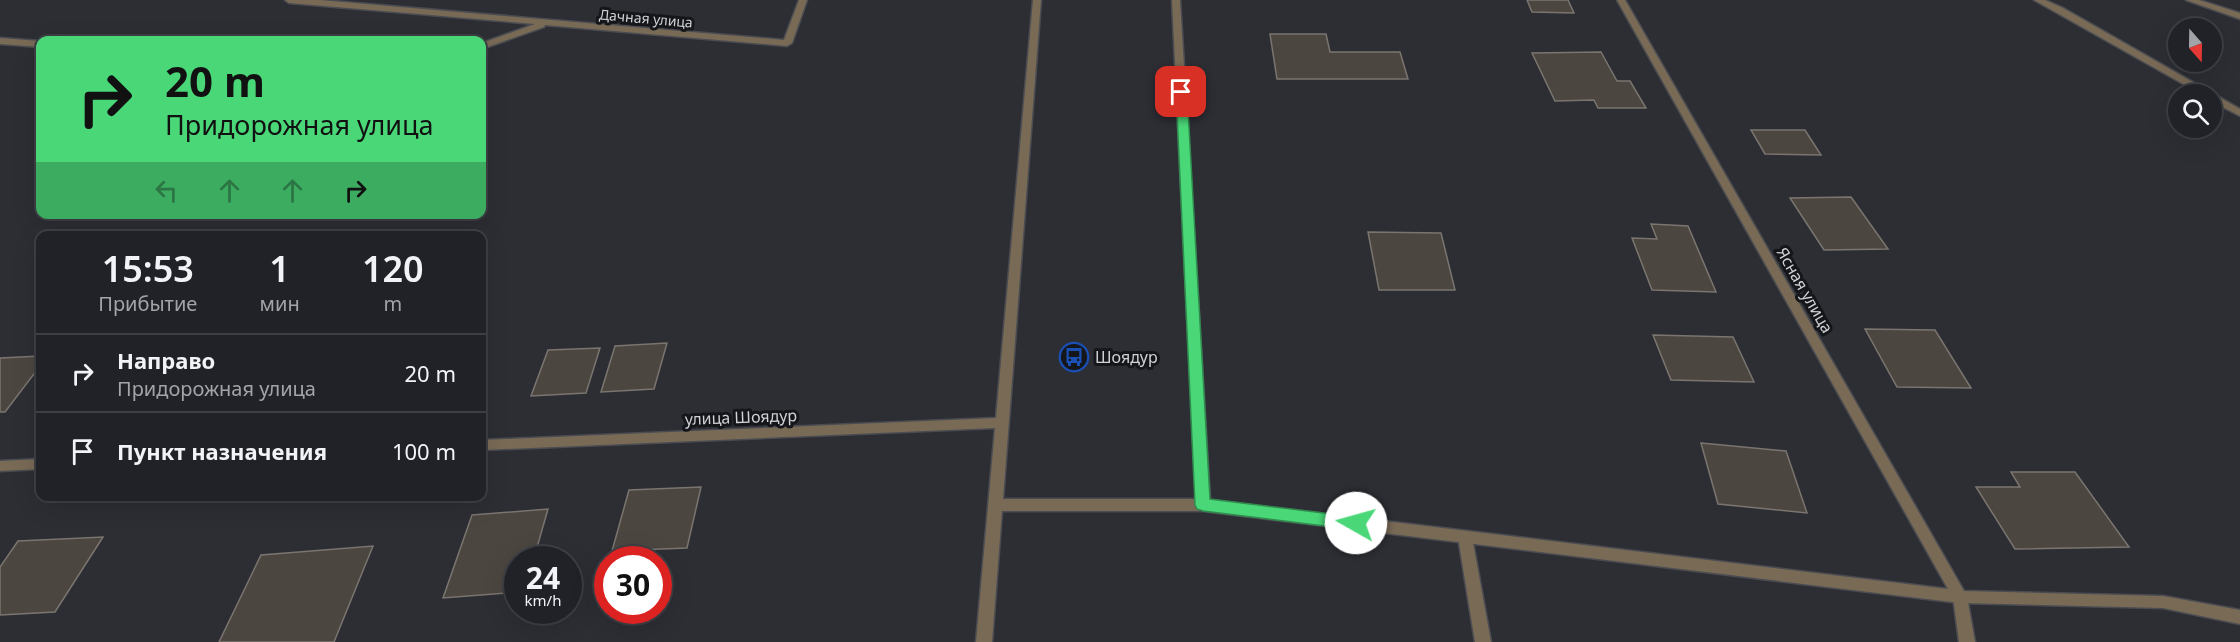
<!DOCTYPE html>
<html lang="ru">
<meta charset="utf-8">
<style>
body{margin:0;font-family:"Noto Sans",sans-serif;background:#2d2f33;color:#f1f3f6;height:100vh;display:flex;flex-direction:column;font-size:22px;white-space:nowrap}
*{box-sizing:border-box;margin:0}
p{font-size:20px;color:#a2a4a7}
.icon{flex:none;width:33px;height:33px;fill:none;stroke:currentColor;stroke-width:2;stroke-linecap:round;stroke-linejoin:round}
.map{position:relative;flex:1;overflow:hidden}
.panel{position:absolute;left:36px;top:231px;width:450px;height:270px;display:flex;flex-direction:column;background:#212227;border-radius:12px;box-shadow:0 6px 24px #0002,0 0 0 2px #3e3f44}
.panel>*{flex:none}
.banner{position:absolute;left:36px;top:36px;width:450px;height:183px;border-radius:12px;box-shadow:0 6px 24px #0002,0 0 0 2px #3e3f44;background:#4ad778;color:#111;overflow:hidden}
.needle{width:39px;rotate:160deg}
.fabs{position:absolute;left:2168px;top:18px;display:grid;gap:12px}
.fabs a{display:grid;place-items:center;width:54px;height:54px;border-radius:50%;background:#212227;box-shadow:0 6px 24px #0002,0 0 0 2px #3e3f44;font-size:30px}
.speed{position:absolute;left:504px;top:546px;display:flex;gap:12px;font-size:30px;font-weight:700;text-align:center}
.speed>*{display:grid;place-content:center;width:78px;height:78px;border-radius:50%;background:#212227;box-shadow:0 6px 24px #0002,0 0 0 2px #3e3f44;line-height:1}
.speed small{font-size:15px;font-weight:400}
.speed .limit{border:9px solid #d22;background:#fff;color:#111}
.pin{position:absolute;display:grid;place-items:center;width:51px;height:51px;color:#fff;margin:-26px;border-radius:12px;box-shadow:0 3px 9px #0006}
.me{position:absolute;width:66px;margin:-33px;rotate:277deg;stroke-linejoin:round;filter:drop-shadow(0 0 4px #0008)}
.turn{display:flex;align-items:center;gap:21px;height:126px;padding:0 30px;font-size:27px}
.turn .icon{width:78px;height:78px;stroke-width:2.5}
.turn b{display:block;font-size:42px;line-height:51px}
.lanes{display:flex;align-items:center;height:57px;padding:0 30px;background:#0003;justify-content:center;gap:30px;direction:ltr}
.lanes .off{opacity:.35}
.eta{display:flex;justify-content:space-evenly;align-items:center;height:102px;text-align:center}
.eta b{font-size:36px;font-weight:600;line-height:42px}
ul{padding:0;list-style:none}
li{display:flex;align-items:center;gap:18px;height:78px;padding:0 30px;border-top:2px solid #3e3f44}
li div{flex:1}
li b{display:block;font-size:22px}
li em{font-style:normal}
.map>svg:first-child{display:block}
.building{fill:#4c4641;stroke:#7b7570;stroke-width:1.5}
.lines{fill:none;stroke-linecap:round;stroke-linejoin:round}
.lane-casing{stroke:#4a4c51;stroke-width:3}
.street-casing{stroke:#4a4c51;stroke-width:3}
.lane{fill:#796a56;fill-rule:evenodd}
.street{fill:#796a56;fill-rule:evenodd}
.route{fill:#4ad778;stroke:#308c4e;stroke-width:1.5}
.labels{text-anchor:middle;dominant-baseline:central;stroke-width:6;stroke-linejoin:round;paint-order:stroke}
.far-street-label{font-size:14px;fill:#d0d2d5;stroke:#151619}
.street-label{font-size:16px;fill:#d0d2d5;stroke:#151619}
.poi-label{font-size:16px;fill:#d0d2d5;stroke:#151619;text-anchor:start}
</style>
<div class="map">
<svg width="2240" height="642" viewBox="0 0 2240 642">
<rect width="100%" height="100%" fill="#2c2e34"/>
<g class="building">
<path d="M1527 0H1568L1574 13 1532 12Z"/>
<path d="M1270 34H1326L1330 52H1400L1408 79H1277Z"/>
<path d="M1601 52 1617 81H1630L1646 108H1598L1594 100 1555 101 1532 53Z"/>
<path d="M1751 130H1805L1821 155 1765 154Z"/>
<path d="M1851 197 1888 249 1824 250 1790 198Z"/>
<path d="M1651 224 1688 226 1716 292 1652 290 1632 238 1657 239Z"/>
<path d="M1368 232 1441 233 1455 290H1379Z"/>
<path d="M1865 329 1935 330 1971 388 1897 387Z"/>
<path d="M1653 335 1733 337 1754 382 1671 380Z"/>
<path d="M667 343 654 389 601 392 615 346Z"/>
<path d="M600 348 586 393 531 396 548 350Z"/>
<path d="M40 356V366L5 412H0V358Z"/>
<path d="M1701 443 1786 451 1807 513 1718 504Z"/>
<path d="M2011 472H2075L2129 547 2015 549 1976 487H2020Z"/>
<path d="M701 487 687 548 612 551 629 490Z"/>
<path d="M548 509 536 551H554L552 560H518V592L443 598 472 515Z"/>
<path d="M103 537 55 612 0 615V567L18 541Z"/>
<path d="M373 546 334 642H219L261 555Z"/>
</g>
<g class="lines">
<g class="lane-casing">
<g id="lane">
<path d="M1465 531 1470 533 1472 537 1491 642H1475L1458 537 1460 533Z"/>
<path d="M1960 591 1965 592 1967 597 1975 642H1959L1953 597 1955 592Z"/>
</g>
</g>
<g class="street-casing">
<g id="street">
<path d="M285 0H320L784 40 799 0H807L792 43 787 46 545 25 544 27 482 49V43L535 24 289 3Z"/>
<path d="M1033 0H1041L1003 499H1196L1172 0H1180L1210 500 1948 589 1617 0H1625L1964 591 2163 596 2240 610V624L2163 608 1960 603 1203 511H1002L992 642H976L995 428 482 450V440L996 418Z"/>
<path d="M2034 0H2045L2063 8 2240 109V116L2211 101V94H2201Z"/>
<path d="M2186 0H2199L2240 13V19Z"/>
<path d="M0 38 40 41V47L0 44Z"/>
<path d="M40 459V469L0 471V461Z"/>
</g>
</g>
<use href="#lane" class="lane"/>
<use href="#street" class="street"/>
</g>
<path class="route" d="M1181 88 1187 92 1210 499 1356 517 1361 519 1364 523 1361 528 1356 530 1203 511 1197 509 1195 505 1176 92Z"/>
<defs>
<g id="bus-ring" transform="scale(1.5)"><circle r="9.5" fill="#151619" stroke="#1a4fb4" stroke-width="1.5"/><path d="M-5-6H5V4H4V6H2V4H-2V6H-4V4H-5ZM-3.5-4V0h7V-4ZM-3.5 1.2v1.5H-2V1.2ZM2 1.2v1.5H3.5V1.2Z" fill="#1a4fb4"/></g>
</defs>
<g fill-rule="evenodd">
<use href="#bus-ring" x="1074" y="357"/>
</g>
<g class="labels">
<g class="far-street-label">
<text transform="translate(646 18) rotate(5)">Дачная улица</text>
</g>
<g class="street-label">
<text transform="translate(1805 290) rotate(60)">Ясная улица</text>
<text transform="translate(741 417) rotate(-2)">улица Шоядур</text>
</g>
<g class="poi-label">
<text x="1095" y="357">Шоядур</text>
</g>
</g>
</svg>
<div class="fabs">
<a><svg class="needle" viewBox="-14 -14 28 28"><path d="M0-13l5 13h-10z" fill="#e53935"/><path d="M0 13l5-13h-10z" fill="#a2a4a7"/></svg></a>
<a><svg class="icon" aria-label="search" viewBox="0 0 24 24"><circle cx="10" cy="10" r="6"/><path d="M15 15l6 6"/></svg></a>
</div>
<div class="speed"><div>24<small>km/h</small></div><div class="limit">30</div></div>
<div class="pin" style="left:1181px;top:92px;background:#d93025"><svg class="icon" aria-label="arrive" viewBox="0 0 24 24"><path d="M6 21V4h12l-3 4 3 4H6"/></svg></div>
<svg class="me" style="left:1356px;top:523px" viewBox="-20 -20 40 40"><circle r="19" fill="#fff"/><path d="M0-13L10 11 0 6-10 11z" fill="#4ad778"/></svg>
<div class="banner">
<div class="turn"><svg class="icon" aria-label="right" viewBox="0 0 24 24"><path d="M7 20v-9h11M14 6l5 5-5 5"/></svg><div><b>20 m</b>Придорожная улица</div></div>
<div class="lanes"><svg class="icon off" aria-label="left" viewBox="0 0 24 24"><path d="M17 20v-9H6M10 6l-5 5 5 5"/></svg><svg class="icon off" aria-label="ahead" viewBox="0 0 24 24"><path d="M12 20V5M6 11l6-6 6 6"/></svg><svg class="icon off" aria-label="ahead" viewBox="0 0 24 24"><path d="M12 20V5M6 11l6-6 6 6"/></svg><svg class="icon" aria-label="right" viewBox="0 0 24 24"><path d="M7 20v-9h11M14 6l5 5-5 5"/></svg></div>
</div>
<section class="panel">
<div class="eta">
<div><b>15:53</b><p>Прибытие</p></div>
<div><b>1</b><p>мин</p></div>
<div><b>120</b><p>m</p></div>
</div>
<ul>
<li><svg class="icon" aria-label="right" viewBox="0 0 24 24"><path d="M7 20v-9h11M14 6l5 5-5 5"/></svg><div><b>Направо</b><p>Придорожная улица</p></div><em>20 m</em></li>
<li><svg class="icon" aria-label="arrive" viewBox="0 0 24 24"><path d="M6 21V4h12l-3 4 3 4H6"/></svg><div><b>Пункт назначения</b></div><em>100 m</em></li>
</ul>
</section>
</div>
